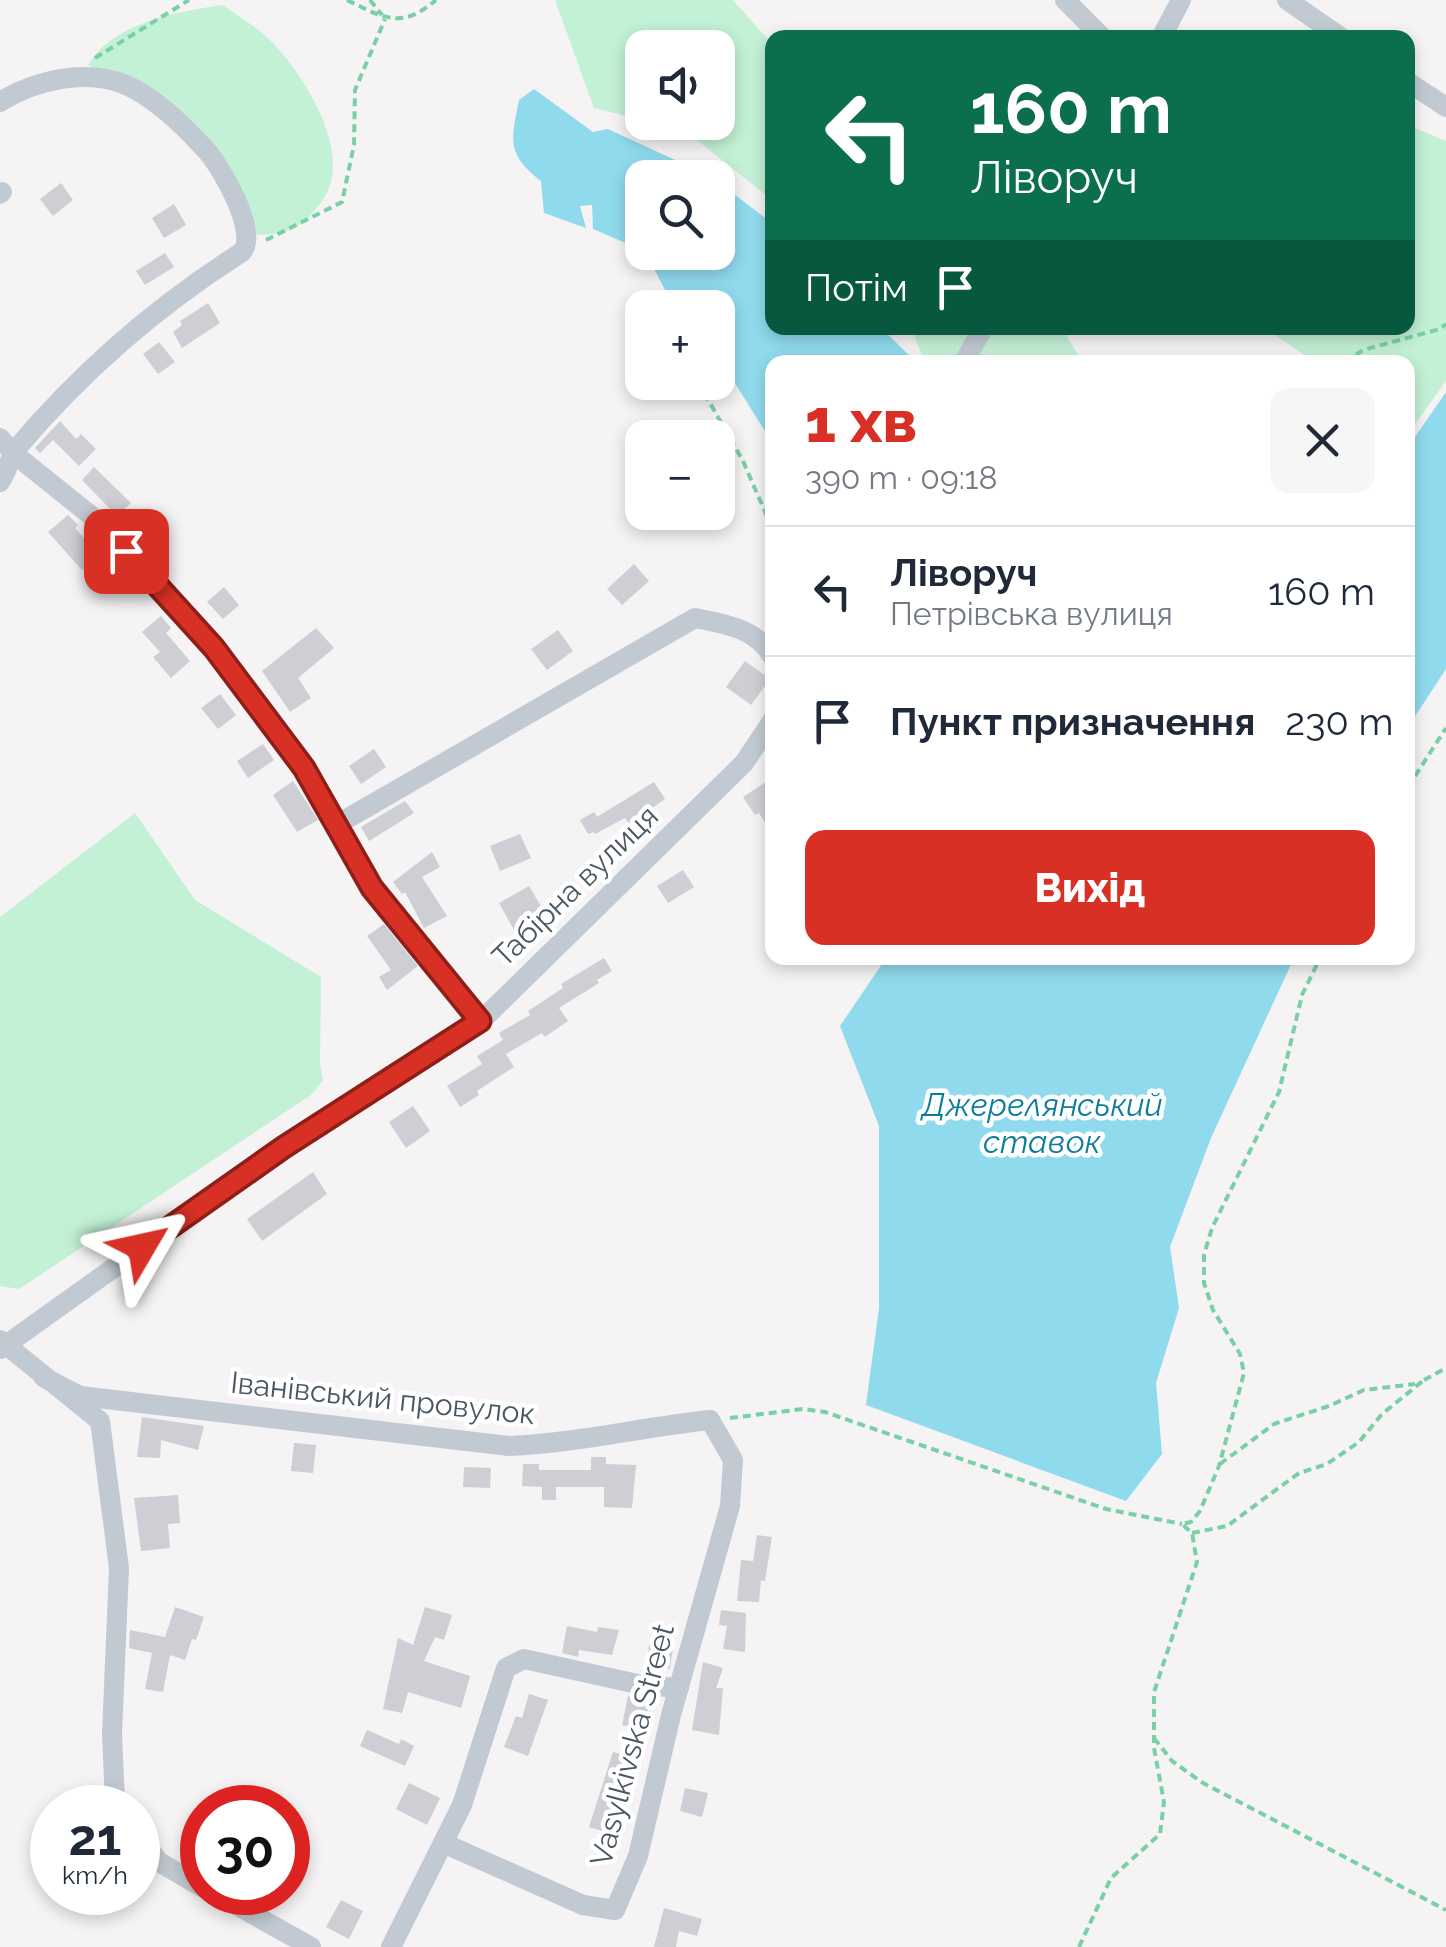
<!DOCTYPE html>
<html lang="uk">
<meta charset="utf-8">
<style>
body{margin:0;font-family:Raleway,sans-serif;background:#f6f6f7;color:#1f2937;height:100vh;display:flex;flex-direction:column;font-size:38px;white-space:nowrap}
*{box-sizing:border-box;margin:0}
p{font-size:32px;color:#747a83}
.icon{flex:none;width:55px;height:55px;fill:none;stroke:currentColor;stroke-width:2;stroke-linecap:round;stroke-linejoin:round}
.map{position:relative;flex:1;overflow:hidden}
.panel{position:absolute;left:765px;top:355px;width:650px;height:610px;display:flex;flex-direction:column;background:#fff;border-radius:20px;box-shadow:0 5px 15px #0003}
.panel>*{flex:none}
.hud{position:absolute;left:765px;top:30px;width:650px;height:305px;border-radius:20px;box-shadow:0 5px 15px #0003;background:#0b6e4f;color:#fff;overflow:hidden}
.controls{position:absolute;left:625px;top:30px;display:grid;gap:20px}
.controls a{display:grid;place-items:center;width:110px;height:110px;border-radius:20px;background:#fff;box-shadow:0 5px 15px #0003;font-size:50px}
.speed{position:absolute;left:30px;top:1785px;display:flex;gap:20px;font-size:50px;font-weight:700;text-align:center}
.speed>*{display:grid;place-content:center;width:130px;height:130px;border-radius:50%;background:#fff;box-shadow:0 5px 15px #0003;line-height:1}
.speed small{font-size:25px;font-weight:400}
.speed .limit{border:15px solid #d22;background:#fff;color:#111}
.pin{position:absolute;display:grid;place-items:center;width:85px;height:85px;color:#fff;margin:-42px;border-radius:20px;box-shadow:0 5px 15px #0006}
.me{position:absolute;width:110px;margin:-55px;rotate:54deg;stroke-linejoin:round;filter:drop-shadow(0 0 8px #0008)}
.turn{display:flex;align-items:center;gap:35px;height:210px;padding:0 40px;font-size:45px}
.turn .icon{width:130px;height:130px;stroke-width:2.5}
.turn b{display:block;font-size:70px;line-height:85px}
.then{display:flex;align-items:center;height:95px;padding:0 40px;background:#0003;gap:20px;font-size:38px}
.round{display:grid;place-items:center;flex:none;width:105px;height:105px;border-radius:20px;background:#f6f6f7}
.headline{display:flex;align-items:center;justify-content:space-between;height:170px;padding:0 40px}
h1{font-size:60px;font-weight:800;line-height:75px;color:#d93025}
.action{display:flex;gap:20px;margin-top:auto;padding:20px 40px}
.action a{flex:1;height:115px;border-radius:20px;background:#d93025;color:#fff;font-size:40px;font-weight:800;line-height:115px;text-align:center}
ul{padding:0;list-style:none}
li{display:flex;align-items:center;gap:30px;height:130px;padding:0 40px;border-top:2px solid #e0e1e3}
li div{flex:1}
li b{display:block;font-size:38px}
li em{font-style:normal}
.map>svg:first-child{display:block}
.green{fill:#c3f1d5}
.water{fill:#90daee}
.building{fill:#cdcfd5}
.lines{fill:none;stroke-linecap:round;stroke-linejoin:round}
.path{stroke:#7ad0a6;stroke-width:4;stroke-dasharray:8 5;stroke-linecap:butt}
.minor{stroke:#c1cad2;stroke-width:20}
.route-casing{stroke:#8d1f18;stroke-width:25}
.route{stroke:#d93025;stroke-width:18}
.labels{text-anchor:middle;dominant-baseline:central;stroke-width:9;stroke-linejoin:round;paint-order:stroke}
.street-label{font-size:30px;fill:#4a5661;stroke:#fff}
.water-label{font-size:32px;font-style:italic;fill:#0c7c9b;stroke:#fff}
</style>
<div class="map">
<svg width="1446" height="1947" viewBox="0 0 1446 1947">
<rect width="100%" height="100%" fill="#f5f3f3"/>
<g class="green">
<path d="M555 0H733L772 44V200L683 129 654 123 718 122V48H642V120L594 108Z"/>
<path d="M223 5C239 17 259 28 273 43 306 78 355 156 322 201 301 229 291 234 257 235L224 166 104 73 88 65C114 22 176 12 223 5Z"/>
<path d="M1408 125 1446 141V381L1408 434V362H1315L1264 328H1408Z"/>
<path d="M911 328H1061L1083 362H925Z"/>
<path d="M135 813 195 900 321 977 320 1064 323 1080 311 1095 19 1289 0 1286V917Z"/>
</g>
<g class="water">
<path d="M534 89 593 132 608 129 712 177 642 178V250L593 229 592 205 580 206 586 228 544 213 541 181C506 154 511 140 519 100Z"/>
<path d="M718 182 772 223V328H881L916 362H772V497L771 441 718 356V308L682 307 667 294 646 253 718 252Z"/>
<path d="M1446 392V669L1408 727V447Z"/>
<path d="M886 958H1294L1211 1138 1170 1247 1179 1308 1156 1383 1162 1454 1126 1501 866 1405 879 1308V1126L840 1026Z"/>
</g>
<g class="building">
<path d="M61 183 73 200 53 216 40 199Z"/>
<path d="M174 204 186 225 164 238 152 218Z"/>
<path d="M165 253 174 267 145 285 136 271Z"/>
<path d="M208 303 220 323 182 348 173 332 182 325 180 321Z"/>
<path d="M159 342 175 362 158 374 143 354Z"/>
<path d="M60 421 76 439 81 434 96 449 79 466 53 440 40 453 35 448Z"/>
<path d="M94 467 131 503 117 516 82 480Z"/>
<path d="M68 515 78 525 75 528 99 555 82 570 48 532Z"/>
<path d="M634 564 649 581 622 605 607 589Z"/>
<path d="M224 587 239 605 223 619 207 602Z"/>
<path d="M161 616 171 628 166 633 190 661 171 678 153 657 160 652 142 632Z"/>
<path d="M316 628 334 648 298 678 311 698 290 712 262 671Z"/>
<path d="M558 630 573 651 547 670 531 649Z"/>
<path d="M745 661 770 679 751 705 726 687Z"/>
<path d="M220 694 236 715 218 729 201 708Z"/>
<path d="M263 744 274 760 248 778 237 761Z"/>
<path d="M374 749 386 767 361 784 349 766Z"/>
<path d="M772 778V834L759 813 755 815 743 797Z"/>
<path d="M293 781 318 820 297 832 273 795Z"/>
<path d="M654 782 665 799 629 824 625 818 595 834 594 832 588 834 580 820 594 812 597 817Z"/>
<path d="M405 801 414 813 369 841 361 827Z"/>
<path d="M520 834 531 858 500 871 490 846Z"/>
<path d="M432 852 440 867 422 877 447 916 424 928 405 892 402 894 393 882Z"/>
<path d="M683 870 694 887 668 903 657 886Z"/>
<path d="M529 886 545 913 514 930 499 903Z"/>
<path d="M384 924 418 966 387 990 379 977 391 970 367 936Z"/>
<path d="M604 958 612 971 597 980 599 983 559 1008 568 1021 545 1037 542 1033 506 1054 514 1067 477 1091 479 1095 460 1107 447 1086 482 1064 477 1056 503 1040 499 1033 530 1015 528 1011 563 988 561 984Z"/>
<path d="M413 1106 430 1131 406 1148 389 1122Z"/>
<path d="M313 1172 327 1194 262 1241 247 1219Z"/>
<path d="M142 1417 204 1426 198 1450 161 1440 160 1458 137 1457Z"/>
<path d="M294 1443 316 1445 313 1473 291 1471Z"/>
<path d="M591 1457H606V1464L636 1465 632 1508 604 1507V1487H556V1500H542V1487L522 1486 523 1464H539V1470H591Z"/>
<path d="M464 1467 491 1468 490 1488 463 1487Z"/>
<path d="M178 1495 180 1523 168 1524 170 1548 141 1551 134 1498Z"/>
<path d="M757 1535 772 1537 765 1581 761 1580 759 1602 737 1601 741 1560 753 1561Z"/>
<path d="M175 1607 204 1617 196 1640 192 1639 185 1660 170 1655 163 1692 145 1689 152 1653 129 1648 130 1630 165 1637Z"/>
<path d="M425 1607 452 1615 444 1640 435 1637 424 1661 470 1676 461 1708 408 1692 402 1713 383 1709 398 1638 413 1645Z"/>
<path d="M721 1610 746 1613 745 1652 723 1649 727 1626 719 1625Z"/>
<path d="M567 1626 597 1632 598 1627 619 1630 612 1655 579 1650 578 1657 562 1653Z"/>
<path d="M649 1644 673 1647 670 1669 647 1666Z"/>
<path d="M703 1662 723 1668 716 1688H723L719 1735 692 1730Z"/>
<path d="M529 1694 548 1700 528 1756 504 1747 516 1716 522 1718Z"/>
<path d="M628 1696 653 1702 647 1731 622 1725Z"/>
<path d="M367 1730 399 1744 401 1739 414 1746 405 1766 360 1746Z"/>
<path d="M613 1752 634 1758 612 1834 589 1827Z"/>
<path d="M409 1783 440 1798 427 1825 396 1809Z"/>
<path d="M685 1788 708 1793 702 1817 680 1811Z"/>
<path d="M341 1900 363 1911 349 1939 326 1927Z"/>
<path d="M664 1908 702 1919 697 1936 679 1931 676 1947H654Z"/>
</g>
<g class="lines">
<g class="path">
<path d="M347 0C384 18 401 30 436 0"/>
<path d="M370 0 382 15"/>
<path d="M95 58 189 0"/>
<path d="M266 240 342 202 354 145 355 90 385 19"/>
<path d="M1345 362 1363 350 1440 329 1446 324"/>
<path d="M698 382 743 461 772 528"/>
<path d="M1408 787 1446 728"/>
<path d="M1424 1380 1446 1368"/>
<path d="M730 1418 803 1409 825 1412 1106 1509 1182 1524"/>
<path d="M1220 1464 1274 1424 1329 1406 1364 1390 1415 1384"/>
<path d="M1192 1533 1227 1526 1299 1473 1327 1464 1359 1442 1382 1414 1424 1380"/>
<path d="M1154 1738 1172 1761 1203 1783 1446 1910"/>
<path d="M1079 1947 1111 1878 1160 1834 1164 1802 1154 1748V1692L1197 1562 1192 1533 1182 1524 1191 1522 1200 1511 1219 1466 1244 1373 1240 1354 1213 1310 1204 1283V1255L1212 1228 1279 1092 1302 995 1320 958"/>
</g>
<g class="minor">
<path d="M1065 0 1103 38"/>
<path d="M1287 0 1342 38"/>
<path d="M1161 38 1181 0"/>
<path d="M1408 82 1446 107"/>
<path d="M0 102C35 80 87 68 126 85 156 98 184 126 205 149 221 166 259 232 242 252 157 306 82 371 17 448 9 458 8 471 0 482"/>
<path d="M0 194 2 192"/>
<path d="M964 362 983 328"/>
<path d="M0 438 13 453 104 526 214 649 304 768 372 887 481 1021"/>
<path d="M336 825 695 618C724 624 756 628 772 656"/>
<path d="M0 1340 100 1421 119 1568 112 1734 115 1803 118 1808"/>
<path d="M0 1349 283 1147 481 1021 744 763 772 721"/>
<path d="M43 1377 80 1396 509 1446C577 1443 643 1427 710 1420L733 1460 730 1506 671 1715 638 1856 615 1910 583 1905 443 1843"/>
<path d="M138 1834 159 1862 202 1887"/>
<path d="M213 1892 311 1947"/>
<path d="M391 1947 462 1805 506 1668 524 1659 642 1685 679 1688"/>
</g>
</g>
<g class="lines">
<g class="route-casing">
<path id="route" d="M126 551 214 648 304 768 372 888 480 1021 284 1147 142 1247"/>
</g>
<use href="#route" class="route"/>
</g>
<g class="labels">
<g class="street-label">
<text transform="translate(575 886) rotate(-44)">Табірна вулиця</text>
<text transform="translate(383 1398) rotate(6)">Іванівський провулок</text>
<text transform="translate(632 1745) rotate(-75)">Vasylkivska Street</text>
</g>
<g class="water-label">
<text x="1042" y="1104">Джерелянський<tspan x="1042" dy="37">ставок</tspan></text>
</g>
</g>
</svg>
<div class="controls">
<a><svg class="icon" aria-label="sound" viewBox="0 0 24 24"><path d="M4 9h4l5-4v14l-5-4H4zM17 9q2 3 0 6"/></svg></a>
<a><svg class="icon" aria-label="search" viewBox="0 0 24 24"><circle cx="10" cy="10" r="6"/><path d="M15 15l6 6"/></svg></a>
<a>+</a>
<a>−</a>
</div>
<div class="speed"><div>21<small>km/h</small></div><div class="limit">30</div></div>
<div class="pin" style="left:126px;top:551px;background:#d93025"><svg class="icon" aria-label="arrive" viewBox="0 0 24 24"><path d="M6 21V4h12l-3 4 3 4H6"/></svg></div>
<svg class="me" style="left:142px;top:1247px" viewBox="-20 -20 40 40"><path d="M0-17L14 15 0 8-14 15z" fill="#d93025" stroke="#fff" stroke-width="4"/></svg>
<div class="hud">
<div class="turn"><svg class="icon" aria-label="left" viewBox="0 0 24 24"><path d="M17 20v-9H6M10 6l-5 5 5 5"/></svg><div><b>160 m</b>Ліворуч</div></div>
<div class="then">Потім<svg class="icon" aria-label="arrive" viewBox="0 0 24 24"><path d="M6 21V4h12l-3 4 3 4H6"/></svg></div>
</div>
<section class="panel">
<div class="headline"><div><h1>1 хв</h1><p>390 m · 09:18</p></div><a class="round"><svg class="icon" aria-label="close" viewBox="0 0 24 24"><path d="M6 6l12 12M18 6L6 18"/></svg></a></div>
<ul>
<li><svg class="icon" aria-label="left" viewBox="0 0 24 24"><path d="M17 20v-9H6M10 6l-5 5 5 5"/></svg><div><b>Ліворуч</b><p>Петрівська вулиця</p></div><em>160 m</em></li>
<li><svg class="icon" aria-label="arrive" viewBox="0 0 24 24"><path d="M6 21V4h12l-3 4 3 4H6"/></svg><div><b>Пункт призначення</b></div><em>230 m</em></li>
</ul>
<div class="action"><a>Вихід</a></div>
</section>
</div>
